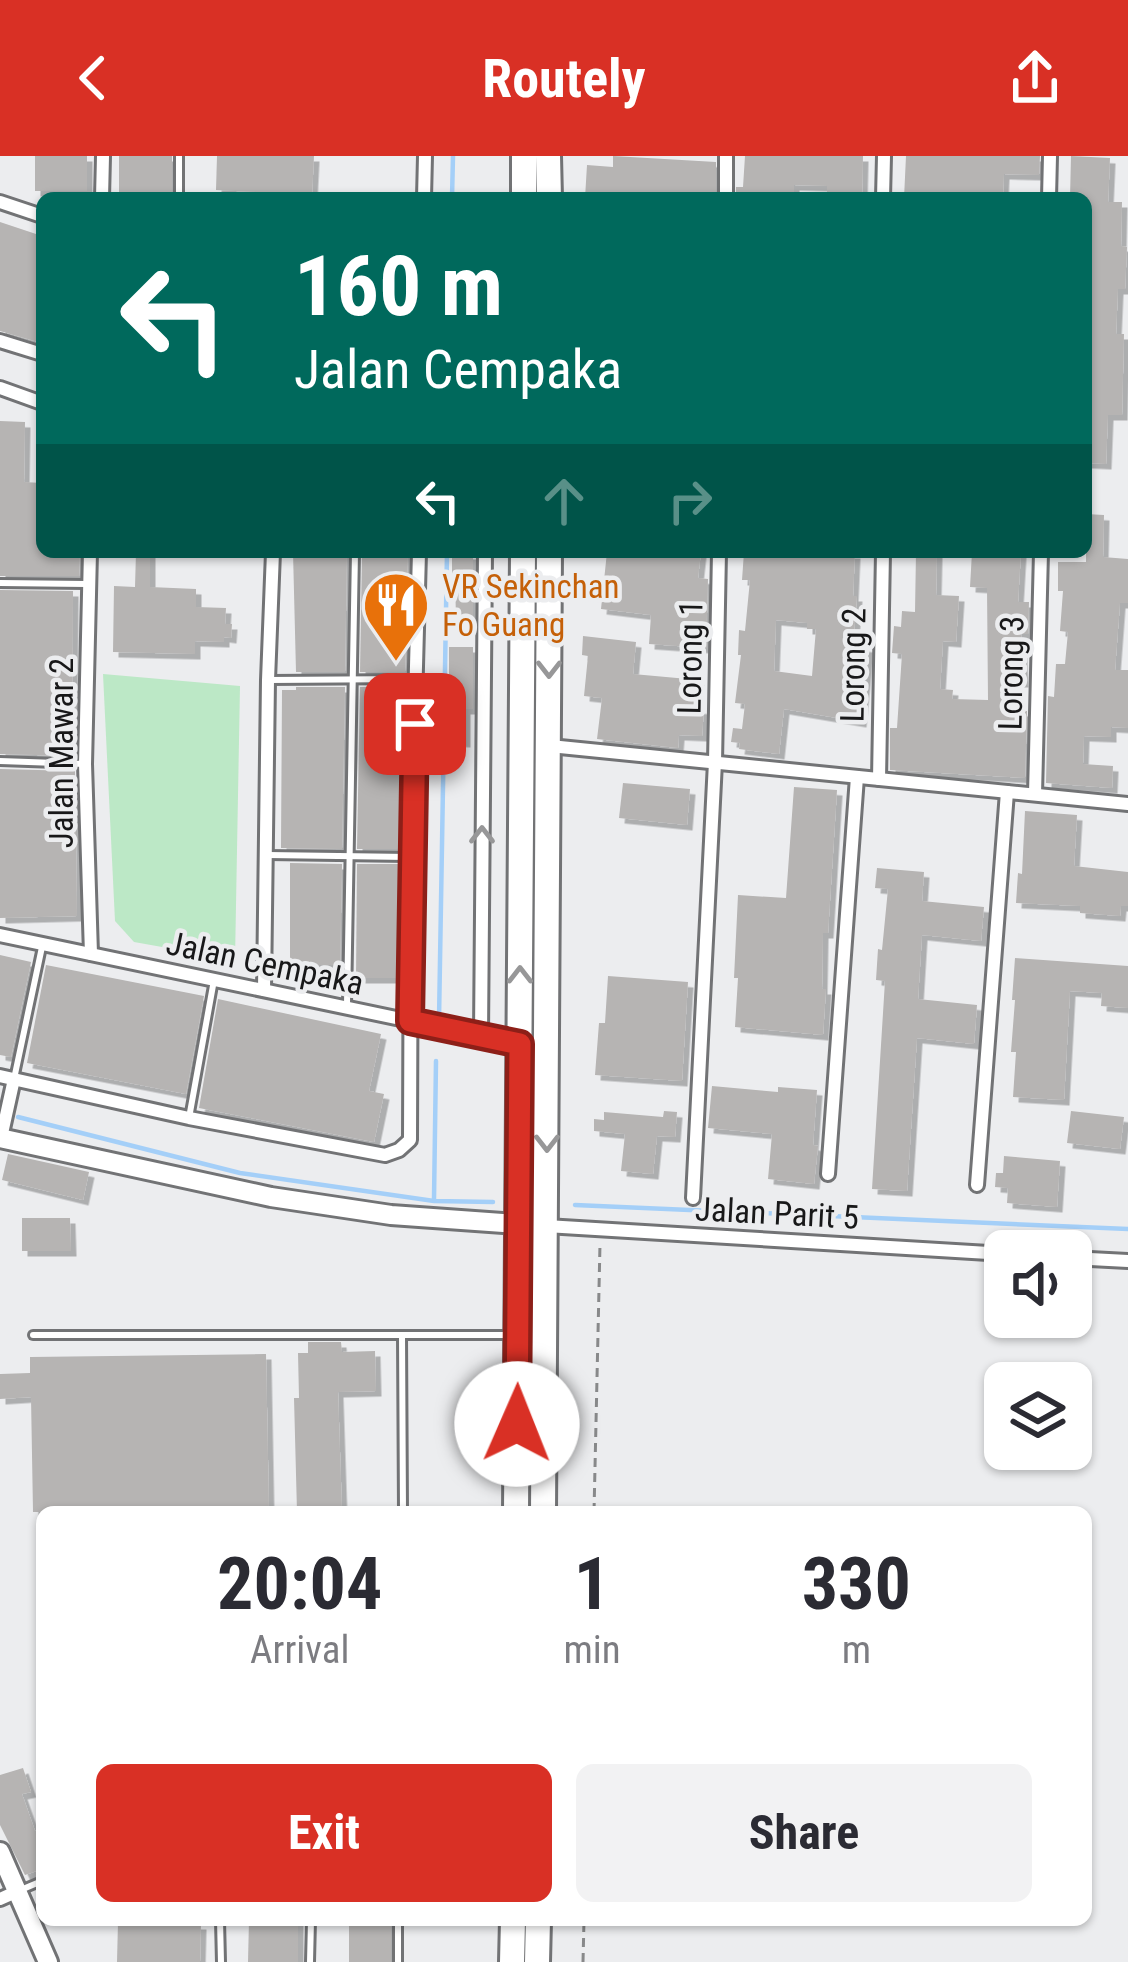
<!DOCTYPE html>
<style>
body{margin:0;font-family:"Roboto Condensed",sans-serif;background:#f2f2f3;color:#2b2b33;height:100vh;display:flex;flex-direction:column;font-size:45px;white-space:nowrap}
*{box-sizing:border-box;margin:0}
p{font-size:39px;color:#7c7c81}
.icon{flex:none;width:66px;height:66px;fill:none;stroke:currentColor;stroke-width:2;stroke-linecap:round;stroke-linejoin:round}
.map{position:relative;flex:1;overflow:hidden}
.side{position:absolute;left:36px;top:1350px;width:1056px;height:420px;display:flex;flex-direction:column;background:#fff;border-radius:18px;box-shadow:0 3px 9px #0004}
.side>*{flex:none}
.guide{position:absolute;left:36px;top:36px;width:1056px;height:366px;border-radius:18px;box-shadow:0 3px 9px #0004;background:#00695c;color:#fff;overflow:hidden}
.tools{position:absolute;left:984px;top:1074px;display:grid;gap:24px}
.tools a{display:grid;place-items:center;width:108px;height:108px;border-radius:18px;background:#fff;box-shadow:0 3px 9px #0004;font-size:60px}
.pin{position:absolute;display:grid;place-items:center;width:102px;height:102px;color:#fff;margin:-51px;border-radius:24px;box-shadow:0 6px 18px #0006}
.me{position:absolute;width:132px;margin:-66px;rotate:1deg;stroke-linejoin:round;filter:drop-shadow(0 0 9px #0008)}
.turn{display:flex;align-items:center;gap:42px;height:252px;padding:0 60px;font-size:54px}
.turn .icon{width:156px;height:156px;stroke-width:2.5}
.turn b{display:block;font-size:84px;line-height:102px}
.lanes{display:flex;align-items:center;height:114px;padding:0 60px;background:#0003;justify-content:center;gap:60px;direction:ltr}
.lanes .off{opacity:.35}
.eta{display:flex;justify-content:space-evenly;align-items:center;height:204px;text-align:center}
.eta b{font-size:72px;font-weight:700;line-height:84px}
.button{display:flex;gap:24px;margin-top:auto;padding:24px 60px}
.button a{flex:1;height:138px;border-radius:18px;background:#d93025;color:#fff;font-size:48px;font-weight:700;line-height:138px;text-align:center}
.button a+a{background:#f2f2f3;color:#2b2b33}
header{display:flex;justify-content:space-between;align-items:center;height:156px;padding:0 60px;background:#d93025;color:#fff;font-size:54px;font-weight:700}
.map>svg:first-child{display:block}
.green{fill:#bce8c6}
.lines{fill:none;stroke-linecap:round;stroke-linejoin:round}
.stream{stroke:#a4cff8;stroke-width:4.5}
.building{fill:#b6b4b3;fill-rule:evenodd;filter:url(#shadow)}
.lane-casing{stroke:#727375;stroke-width:12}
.street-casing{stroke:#727375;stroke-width:18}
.secondary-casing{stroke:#727375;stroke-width:24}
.highway-casing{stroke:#727375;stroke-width:30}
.path{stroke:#88898a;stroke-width:3;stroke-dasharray:9 6;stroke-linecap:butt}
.lane{stroke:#fff;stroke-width:6}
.street{stroke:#fff;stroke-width:12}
.secondary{stroke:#fff;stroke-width:18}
.highway{stroke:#fff;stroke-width:24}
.oneway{stroke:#979798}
.route-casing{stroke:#8d1f18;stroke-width:30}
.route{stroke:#d93025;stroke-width:21}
.labels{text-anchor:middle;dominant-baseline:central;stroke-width:9;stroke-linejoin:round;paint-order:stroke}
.food-label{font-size:33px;fill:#c56008;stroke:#ecedef;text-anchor:start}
.street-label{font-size:33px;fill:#181819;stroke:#ecedef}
</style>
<header><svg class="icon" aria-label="back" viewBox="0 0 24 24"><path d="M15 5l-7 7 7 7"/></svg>Routely<svg class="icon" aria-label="share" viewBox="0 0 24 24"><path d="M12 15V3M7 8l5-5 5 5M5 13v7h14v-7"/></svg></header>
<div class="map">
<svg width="1128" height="1806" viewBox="0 0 1128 1806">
<defs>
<filter id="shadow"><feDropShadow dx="5.5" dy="5.5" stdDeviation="0" flood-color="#0004"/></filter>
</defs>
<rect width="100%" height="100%" fill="#ecedef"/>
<path class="green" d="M103 518 240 530 235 804 134 786 115 765Z"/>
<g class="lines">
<g class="stream">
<path d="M452 42 453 0"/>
<path d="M439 864 447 396"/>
<path d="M18 961 240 1017 434 1045 493 1046"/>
<path d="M434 1043 436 905"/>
<path d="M575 1049 1128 1073"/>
</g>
</g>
<g class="building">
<rect x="35" y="0" width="52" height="35"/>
<rect x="119" y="0" width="53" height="42"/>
<path d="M217 0H314L312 39 216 34Z"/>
<path d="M613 0 716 6V42H585L587 9 613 11Z"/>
<path d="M745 0H863L862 42H827V30L794 29V42H736V31H743Z"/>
<path d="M906 0H1040L1039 19 1004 18 1003 39 960 38V42H904Z"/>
<path d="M1071 0 1110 2 1108 46H1122L1121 90 1127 91 1125 133H1118L1116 178H1124L1122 259H1108L1106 308 1086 307V42H1070Z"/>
<path d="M0 66 42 80V187L0 175Z"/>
<path d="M0 265 25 266 24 326 42 327V396H80L79 420H0Z"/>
<path d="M1086 358 1104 359 1103 401 1128 403V447H1120L1115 514H1128V572L1111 571V581L1084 580 1083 608 1113 610 1112 632 1046 627 1048 540 1054 541 1056 508H1065L1068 476 1060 475 1063 435H1058V406H1086Z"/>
<path d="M136 396H150V431L196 433V451L226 452 225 468H232L231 482 224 481V486L195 485V498L113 496 114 430 135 431Z"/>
<path d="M293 396H347L345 516H296Z"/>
<path d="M362 396H408L405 516H360Z"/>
<path d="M607 396H701L698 422 708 423 706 492 649 488 651 459 601 453Z"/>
<path d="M744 396 855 397 853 440H857L853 489 868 491 861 566 784 553 779 598 739 593 740 587 731 586 733 572 742 573 745 548 735 547 741 499H738L739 474 745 475 750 424H742ZM776 464 807 467V473H816L812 520 774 515Z"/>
<path d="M916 396H937L936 439 959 440 956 486 943 485 940 533 953 534 952 543 988 544 987 432 970 431 972 396H1021L1018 446H1029L1028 478H1021L1023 526H1008L1006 554 1027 555 1025 622 890 614V572H897L902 498 892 497 894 470 901 471 902 455 915 456Z"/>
<path d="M452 397 473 398V463H456L455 421H452Z"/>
<path d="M0 434 73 435 72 600 0 598Z"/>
<path d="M583 480 636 486 633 518 699 524 696 552 704 553 702 580 679 579 678 592 597 583 602 542 584 540 588 500 582 499Z"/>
<path d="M449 491H473V553H465V586L449 585Z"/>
<path d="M296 531H345L342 693 281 692 282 534H296Z"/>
<path d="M360 531H405L401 693H357Z"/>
<path d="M0 613 75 615 77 760 0 762Z"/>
<path d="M623 627 690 633 687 669 619 662Z"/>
<path d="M794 631 837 634 828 777H823L822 833H826L823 879 735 871 738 822H734L738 739 786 742Z"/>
<path d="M1025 655 1077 659 1074 710 1128 716V750H1121L1120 760 1080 757V750L1016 747 1018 717 1022 718Z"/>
<path d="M290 707 342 708 340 809H290Z"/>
<path d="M357 708H400V822H356Z"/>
<path d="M877 712 924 716 922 745 984 751 981 785 922 779 918 843 977 849 974 888 917 882 907 1035 872 1033 885 825 876 824 878 793 882 794 888 733 875 732Z"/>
<path d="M0 799 31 806 11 901 0 899Z"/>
<path d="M1015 802 1128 810V852L1101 850 1102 837 1070 835 1064 944 1013 941 1016 896H1011L1015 844H1012Z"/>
<path d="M46 809 204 840 186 938 27 907Z"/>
<path d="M608 820 688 826 682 925 595 919 599 867H605Z"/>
<path d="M218 843 381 878 369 935 384 938 374 986 199 952Z"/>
<path d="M712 930 778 936V931L817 934 813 989 818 990 814 1028 768 1023 772 978 708 972Z"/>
<path d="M664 955 677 956 675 981 657 980 653 1018 621 1015 625 978 594 975V963L604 964V956L663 961Z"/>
<path d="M1071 955 1124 961 1120 993 1067 987Z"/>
<path d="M8 998 89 1016 83 1044 2 1024Z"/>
<path d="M1004 1000 1060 1005 1057 1051 1007 1047 1008 1032 995 1031 996 1017H1003Z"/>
<path d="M22 1062H70L71 1095H22Z"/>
<path d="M308 1186H341L342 1196 375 1195 376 1235 338 1236 342 1356H297L294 1242H299L298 1197H308Z"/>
<path d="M266 1198 269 1356H33L31 1241 0 1243V1218L30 1217V1201Z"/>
<path d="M23 1612 31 1636 22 1638 35 1675 42 1672V1713L25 1719 0 1669V1619Z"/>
<path d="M249 1764H298V1806H248Z"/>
<rect x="349" y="1764" width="42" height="42"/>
<path d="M118 1766 201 1768 200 1806H117Z"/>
</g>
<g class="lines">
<g class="lane-casing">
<g id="lane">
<path d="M179 0V42"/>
<path d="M0 427 86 428"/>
<path d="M269 524 412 523"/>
<path d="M0 605 85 608"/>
<path d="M268 699 408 701"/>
<path d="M347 848 355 396"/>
<path d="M14 923 42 791"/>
<path d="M189 962 214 824"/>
<path d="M33 1179H510"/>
<path d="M402 1179 403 1356"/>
<path d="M23 1733 42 1725"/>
<path d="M220 1764 221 1806"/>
<path d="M310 1806 311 1764"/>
<path d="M398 1806V1764"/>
</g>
</g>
<g class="street-casing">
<g id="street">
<path d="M102 42 103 0"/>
<path d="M424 42 425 0"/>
<path d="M726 42V0"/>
<path d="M883 42 884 0"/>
<path d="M1049 42 1050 0"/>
<path d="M0 46 42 60"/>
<path d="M0 185 42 198"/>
<path d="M0 232 42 247"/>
<path d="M90 396 85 608 91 798"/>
<path d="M550 590 1128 648"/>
<path d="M879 623 883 396"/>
<path d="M1035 638 1041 396"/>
<path d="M0 779 520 888"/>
<path d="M264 834 268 524 273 396"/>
<path d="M481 880 485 396"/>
<path d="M0 920 189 962 385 999 399 994 410 984 411 701 419 396"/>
<path d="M1 982 14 923"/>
<path d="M828 1018 857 621"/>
<path d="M977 1029 1007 636"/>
<path d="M693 1042 715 606 719 396"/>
<path d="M546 1070 1005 1098"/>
<path d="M1071 1102 1128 1105"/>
<path d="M0 1743 18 1735"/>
</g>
</g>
<g class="secondary-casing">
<g id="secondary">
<path d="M0 982 271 1041 391 1059 518 1068"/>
<path d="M0 1696 48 1806"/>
</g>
</g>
<g class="highway-casing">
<g id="highway">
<path d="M524 0V42"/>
<path d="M548 0 549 42"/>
<path d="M516 1356 523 396"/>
<path d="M543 1356 549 396"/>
<path d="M512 1806 513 1764"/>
<path d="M537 1806 538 1764"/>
</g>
</g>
<g class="path">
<path d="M594 1356 600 1088"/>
<path d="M583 1806 584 1764"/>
</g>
<use href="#lane" class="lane"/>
<use href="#street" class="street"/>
<use href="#secondary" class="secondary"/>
<use href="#highway" class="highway"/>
</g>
<defs><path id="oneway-chevron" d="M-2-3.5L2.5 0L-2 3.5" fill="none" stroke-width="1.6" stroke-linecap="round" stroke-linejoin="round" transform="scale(3)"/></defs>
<g class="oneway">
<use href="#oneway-chevron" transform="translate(549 513) rotate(90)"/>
<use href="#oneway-chevron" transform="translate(482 679) rotate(-90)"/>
<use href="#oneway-chevron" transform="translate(520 819) rotate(-90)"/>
<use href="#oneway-chevron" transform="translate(547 987) rotate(90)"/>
</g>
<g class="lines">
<g class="route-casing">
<path id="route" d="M415 568 410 865 520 888 517 1268"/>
</g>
<use href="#route" class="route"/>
</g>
<defs>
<g id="restaurant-pin" transform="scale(3.45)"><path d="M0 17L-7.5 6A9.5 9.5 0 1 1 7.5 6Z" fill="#e8710a" stroke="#ecedef"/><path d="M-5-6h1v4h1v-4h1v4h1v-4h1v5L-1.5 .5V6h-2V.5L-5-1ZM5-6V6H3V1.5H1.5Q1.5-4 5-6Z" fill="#fff"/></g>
</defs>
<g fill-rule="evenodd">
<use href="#restaurant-pin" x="396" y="449"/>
</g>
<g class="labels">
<g class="food-label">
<text x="442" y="430">VR Sekinchan<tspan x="442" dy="38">Fo Guang</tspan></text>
</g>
<g class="street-label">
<text transform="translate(690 501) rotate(-89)">Lorong 1</text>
<text transform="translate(853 509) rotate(-89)">Lorong 2</text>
<text transform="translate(1011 517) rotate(-89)">Lorong 3</text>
<text transform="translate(61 597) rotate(-90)">Jalan Mawar 2</text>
<text transform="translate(265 807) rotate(12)">Jalan Cempaka</text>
<text transform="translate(777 1057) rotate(3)">Jalan Parit 5</text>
</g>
</g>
</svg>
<div class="tools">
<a><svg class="icon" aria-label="sound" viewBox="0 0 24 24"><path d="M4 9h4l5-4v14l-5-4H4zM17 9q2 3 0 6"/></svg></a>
<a><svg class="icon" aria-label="layers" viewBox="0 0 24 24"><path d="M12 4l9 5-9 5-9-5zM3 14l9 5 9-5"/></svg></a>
</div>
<div class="pin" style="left:415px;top:568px;background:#d93025"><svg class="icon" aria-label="arrive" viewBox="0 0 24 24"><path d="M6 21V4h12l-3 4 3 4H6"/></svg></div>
<svg class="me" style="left:517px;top:1268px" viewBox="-20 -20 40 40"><circle r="19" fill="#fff"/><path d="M0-13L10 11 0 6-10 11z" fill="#d93025"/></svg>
<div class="guide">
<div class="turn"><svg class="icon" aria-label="left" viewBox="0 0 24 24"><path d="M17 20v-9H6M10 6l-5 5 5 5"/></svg><div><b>160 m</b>Jalan Cempaka</div></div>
<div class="lanes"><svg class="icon" aria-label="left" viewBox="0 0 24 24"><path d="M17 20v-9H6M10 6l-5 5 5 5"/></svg><svg class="icon off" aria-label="ahead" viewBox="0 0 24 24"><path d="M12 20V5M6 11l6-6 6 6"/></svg><svg class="icon off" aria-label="right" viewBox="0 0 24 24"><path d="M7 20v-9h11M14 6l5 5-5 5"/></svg></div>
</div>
<section class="side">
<div class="eta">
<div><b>20:04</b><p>Arrival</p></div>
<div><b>1</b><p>min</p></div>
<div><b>330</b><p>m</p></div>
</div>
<div class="button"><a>Exit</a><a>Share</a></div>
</section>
</div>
